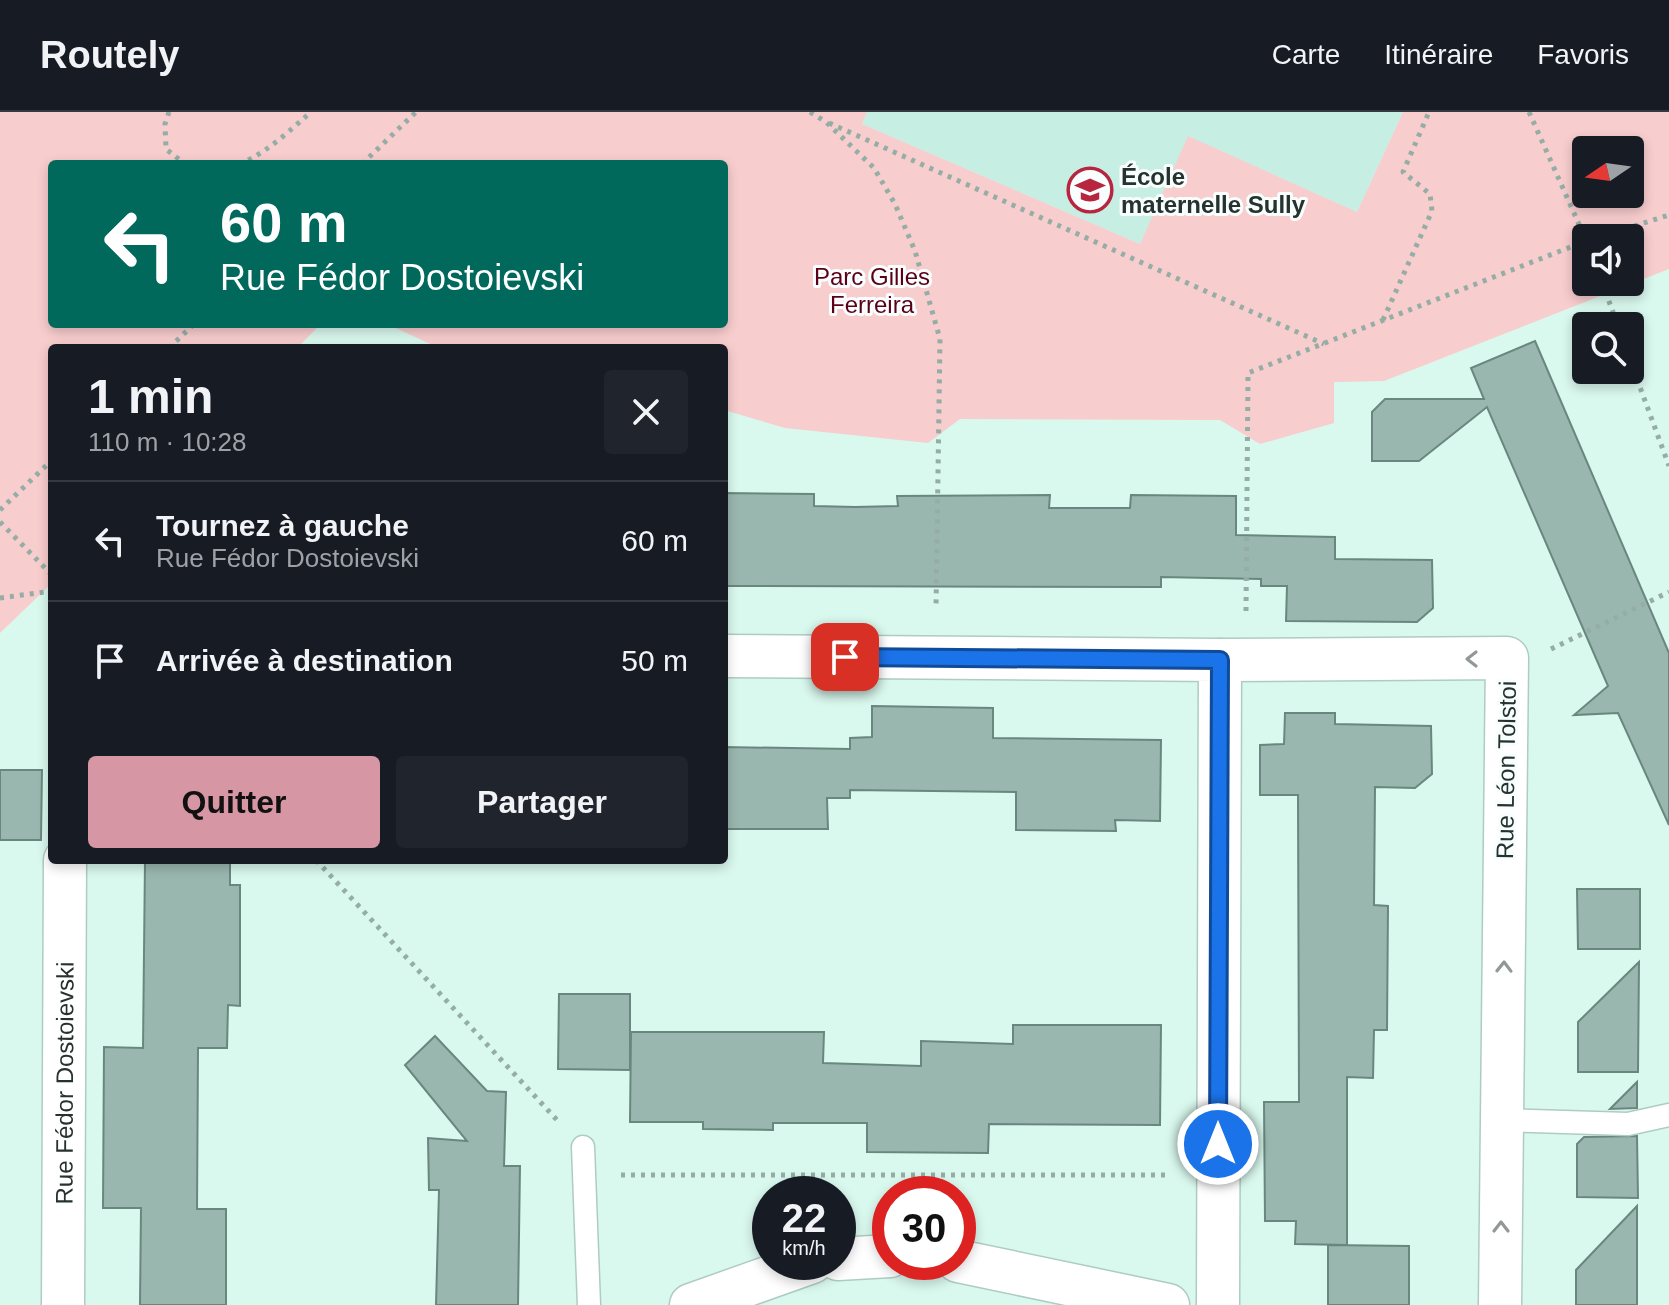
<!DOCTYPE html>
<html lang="fr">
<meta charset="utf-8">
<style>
body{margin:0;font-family:Arial,sans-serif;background:#20242c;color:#f1f3f6;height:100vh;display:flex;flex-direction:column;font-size:30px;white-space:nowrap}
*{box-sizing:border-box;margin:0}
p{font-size:26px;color:#9ea1a6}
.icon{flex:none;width:44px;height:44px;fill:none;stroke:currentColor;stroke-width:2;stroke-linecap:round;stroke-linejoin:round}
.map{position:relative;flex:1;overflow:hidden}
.details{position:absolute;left:48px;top:232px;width:680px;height:520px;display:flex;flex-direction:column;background:#171b24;border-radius:8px;box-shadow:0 4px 12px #0003}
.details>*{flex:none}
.hud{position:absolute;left:48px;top:48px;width:680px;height:168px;border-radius:8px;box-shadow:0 4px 12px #0003;background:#00695c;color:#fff;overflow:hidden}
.needle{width:52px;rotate:257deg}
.controls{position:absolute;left:1572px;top:24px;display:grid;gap:16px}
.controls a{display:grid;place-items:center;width:72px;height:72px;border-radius:8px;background:#171b24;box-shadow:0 4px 12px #0003;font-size:40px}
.speed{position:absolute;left:752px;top:1064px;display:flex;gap:16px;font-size:40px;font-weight:700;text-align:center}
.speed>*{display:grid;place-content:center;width:104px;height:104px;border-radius:50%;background:#171b24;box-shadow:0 4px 12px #0003;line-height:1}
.speed small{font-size:20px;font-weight:400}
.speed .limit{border:12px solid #d22;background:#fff;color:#111}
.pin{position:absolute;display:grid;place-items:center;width:68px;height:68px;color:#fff;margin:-34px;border-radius:16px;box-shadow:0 4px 12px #0006}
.me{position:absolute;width:88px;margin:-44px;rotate:0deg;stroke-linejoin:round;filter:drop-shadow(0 0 6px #0008)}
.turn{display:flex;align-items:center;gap:28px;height:168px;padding:0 40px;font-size:36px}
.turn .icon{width:104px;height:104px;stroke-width:2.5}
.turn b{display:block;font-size:56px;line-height:68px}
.round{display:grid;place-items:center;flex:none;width:84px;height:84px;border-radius:8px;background:#20242c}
.head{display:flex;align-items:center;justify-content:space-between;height:136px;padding:0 40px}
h1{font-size:48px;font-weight:700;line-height:60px}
.cta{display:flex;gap:16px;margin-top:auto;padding:16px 40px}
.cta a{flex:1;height:92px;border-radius:8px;background:#d796a4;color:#111;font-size:32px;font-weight:700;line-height:92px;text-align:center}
.cta a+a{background:#20242c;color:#f1f3f6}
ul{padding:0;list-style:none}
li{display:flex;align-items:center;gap:24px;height:120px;padding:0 40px;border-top:2px solid #363941}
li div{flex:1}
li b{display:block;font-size:30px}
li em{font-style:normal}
header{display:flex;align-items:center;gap:48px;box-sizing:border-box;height:112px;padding:0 40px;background:#171b24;border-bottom:2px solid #363941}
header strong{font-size:38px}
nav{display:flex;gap:44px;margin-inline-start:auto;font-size:28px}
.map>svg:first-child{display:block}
.built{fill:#c6eee2}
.green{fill:#f8cdce;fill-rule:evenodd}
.building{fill:#9ab7af;stroke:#6a877f;stroke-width:2}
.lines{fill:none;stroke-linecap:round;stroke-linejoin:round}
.service-casing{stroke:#aeccc3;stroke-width:25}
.minor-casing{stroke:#aeccc3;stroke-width:45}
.path{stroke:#95ada6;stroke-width:5;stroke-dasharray:4 6;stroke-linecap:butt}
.service{stroke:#fff;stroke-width:22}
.minor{stroke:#fff;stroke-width:42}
.oneway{stroke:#929896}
.route-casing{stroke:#114b97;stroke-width:20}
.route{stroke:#1a73e8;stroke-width:14}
.labels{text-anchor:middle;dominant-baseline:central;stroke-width:6;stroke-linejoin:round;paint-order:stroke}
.poi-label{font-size:24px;font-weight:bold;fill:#26322e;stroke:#f8fefd;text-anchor:start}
.park-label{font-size:24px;fill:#5b0016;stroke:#f8fefd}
.street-label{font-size:24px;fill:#26322e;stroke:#f8fefd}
</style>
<header>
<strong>Routely</strong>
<nav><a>Carte</a><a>Itinéraire</a><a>Favoris</a></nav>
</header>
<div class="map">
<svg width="1669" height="1193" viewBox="0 0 1669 1193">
<rect width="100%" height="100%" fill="#d9f8ee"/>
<path class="built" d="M867 0H1403L1357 100 1189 25 1140 132 862 12Z"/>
<path class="green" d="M0 0H867L862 12 1140 132 1188 24 1357 100 1403 0H1669V157L1384 269 1334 270V311L1260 332 1220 308 960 307 928 331 785 316 724 298V236H550L522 233 519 236H439L387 212H724V52H52V212H321L297 236H52V471L0 521ZM1586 38H1630V82H1586ZM1586 126H1630V170H1586Z"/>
<g class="building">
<path d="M1535 229 1669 541V713L1618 601 1574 603 1608 574 1487 295 1419 349H1372V300L1385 287H1484L1471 256Z"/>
<path d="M724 381 814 382V394L855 395 898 394 897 384 1050 383 1049 396H1130L1131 383 1236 384V423L1335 425V447L1432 448 1433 496 1417 510 1286 509 1287 474H1261V467L1161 465V475L724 474Z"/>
<path d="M872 594 993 596V626L1161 628 1160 709 1115 708 1116 719 1016 718V680L850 678V686H827L828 717H724V635L850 637V626L872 625Z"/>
<path d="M1285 601H1335V612L1431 614 1432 662 1415 676 1375 675 1374 793 1388 794 1387 918H1374L1373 966 1347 965V1133L1295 1132 1296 1109H1265L1264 990H1299L1298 683H1260V633L1284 632Z"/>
<path d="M0 658H42L41 728H0Z"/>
<path d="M145 748H230V773H240V894L228 893 227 936H198L197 1097H226V1193H140L141 1096H103L104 935 143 936Z"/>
<path d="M1577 777H1640V837H1578Z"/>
<path d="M1639 850 1638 960H1578V910Z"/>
<path d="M559 882H630V958L558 957Z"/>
<path d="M1013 913H1161L1160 1013 989 1012 988 1041 867 1040V1011H773V1018L703 1017V1010H630L631 920H824L823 951 921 954V929L1013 932Z"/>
<path d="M435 924 487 979 506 980 504 1054H520L518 1193H436L439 1078H429L428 1026 467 1029 405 953Z"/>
<path d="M1637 970V996L1610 997Z"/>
<path d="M1637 1024 1638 1086 1577 1085V1032L1584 1025Z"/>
<path d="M1637 1094V1193H1576V1158Z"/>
<path d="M1328 1133 1409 1134V1193H1328Z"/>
</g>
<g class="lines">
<g class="service-casing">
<g id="service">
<path d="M1502 1008 1628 1012 1669 1003"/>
<path d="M583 1035 589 1193"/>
</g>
</g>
<g class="minor-casing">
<g id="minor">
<path d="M724 544 1220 548 1218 1193"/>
<path d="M1220 548 1507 546 1500 1193"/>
<path d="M838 1147 890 1144"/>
<path d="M958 1149 1168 1193"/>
<path id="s1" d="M63 1193 65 748"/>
<path d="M691 1193 812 1150"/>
</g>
</g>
<g class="path">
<path d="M169 0 165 12 166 37 185 52"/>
<path d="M810 0 826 10 874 56 895 92 915 139 940 227 936 497"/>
<path d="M1529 0 1586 128"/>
<path d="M829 11 1324 232"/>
<path d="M239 52C267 41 289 19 311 0"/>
<path d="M362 52 416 0"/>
<path d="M1596 126 1669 103"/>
<path d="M1602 170 1618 214"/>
<path d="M1383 208 1432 99 1430 82 1403 60 1429 0"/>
<path d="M169 236 194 212"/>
<path d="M1630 248 1669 354"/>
<path d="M0 398 52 348"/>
<path d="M0 410 52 463"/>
<path d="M0 486 52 479"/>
<path d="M1246 499 1248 261 1586 129"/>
<path d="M1551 537 1669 480"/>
<path d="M316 748 557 1008"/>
<path d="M621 1063H1171"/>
</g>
<use href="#service" class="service"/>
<use href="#minor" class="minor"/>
</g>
<defs><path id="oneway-chevron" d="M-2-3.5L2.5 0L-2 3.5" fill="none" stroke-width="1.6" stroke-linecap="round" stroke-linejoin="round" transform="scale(2)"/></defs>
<g class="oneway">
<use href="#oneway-chevron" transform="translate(1472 547) rotate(180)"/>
<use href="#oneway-chevron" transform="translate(1504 855) rotate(-89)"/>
<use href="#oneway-chevron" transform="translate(1501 1115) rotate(-90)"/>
</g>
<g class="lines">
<g class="route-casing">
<path id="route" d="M845 545 1220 548 1218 1032"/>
</g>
<use href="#route" class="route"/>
</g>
<defs>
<g id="school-ring" transform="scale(2.3)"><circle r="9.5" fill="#f8fefd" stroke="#b7253f" stroke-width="1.5"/><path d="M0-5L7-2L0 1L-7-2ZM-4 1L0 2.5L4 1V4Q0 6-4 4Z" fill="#b7253f"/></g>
</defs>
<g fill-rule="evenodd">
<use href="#school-ring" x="1090" y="78"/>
</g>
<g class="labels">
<g class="poi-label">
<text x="1121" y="64">École<tspan x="1121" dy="28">maternelle Sully</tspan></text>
</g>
<g class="park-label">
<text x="872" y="164">Parc Gilles<tspan x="872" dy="28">Ferreira</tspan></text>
</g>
<g class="street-label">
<text transform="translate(1506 658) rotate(-89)">Rue Léon Tolstoi</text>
<text stroke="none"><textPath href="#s1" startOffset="222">Rue Fédor Dostoievski</textPath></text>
</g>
</g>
</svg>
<div class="controls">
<a><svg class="needle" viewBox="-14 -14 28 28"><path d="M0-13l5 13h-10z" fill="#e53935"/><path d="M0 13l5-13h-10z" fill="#9ea1a6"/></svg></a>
<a><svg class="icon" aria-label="sound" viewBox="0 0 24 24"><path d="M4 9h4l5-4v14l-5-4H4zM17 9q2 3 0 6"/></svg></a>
<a><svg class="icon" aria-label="search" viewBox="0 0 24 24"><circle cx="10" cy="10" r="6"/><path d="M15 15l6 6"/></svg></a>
</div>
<div class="speed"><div>22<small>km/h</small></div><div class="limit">30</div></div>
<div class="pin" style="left:845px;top:545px;background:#d93025"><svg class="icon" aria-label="arrive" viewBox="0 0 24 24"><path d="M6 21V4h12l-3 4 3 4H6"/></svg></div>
<svg class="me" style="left:1218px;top:1032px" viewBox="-20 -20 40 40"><circle r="17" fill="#1a73e8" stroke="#fff" stroke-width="3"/><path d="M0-11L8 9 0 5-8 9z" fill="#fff"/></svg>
<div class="hud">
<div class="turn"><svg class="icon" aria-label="left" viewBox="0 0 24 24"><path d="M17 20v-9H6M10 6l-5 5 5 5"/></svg><div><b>60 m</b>Rue Fédor Dostoievski</div></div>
</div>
<section class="details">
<div class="head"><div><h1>1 min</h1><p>110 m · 10:28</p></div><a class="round"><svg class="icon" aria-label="close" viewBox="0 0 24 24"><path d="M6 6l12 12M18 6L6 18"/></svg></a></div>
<ul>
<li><svg class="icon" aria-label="left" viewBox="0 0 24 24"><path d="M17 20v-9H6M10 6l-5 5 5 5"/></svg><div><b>Tournez à gauche</b><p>Rue Fédor Dostoievski</p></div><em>60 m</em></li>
<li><svg class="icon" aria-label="arrive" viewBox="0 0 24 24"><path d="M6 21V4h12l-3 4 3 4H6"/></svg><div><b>Arrivée à destination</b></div><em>50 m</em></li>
</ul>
<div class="cta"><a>Quitter</a><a>Partager</a></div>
</section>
</div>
